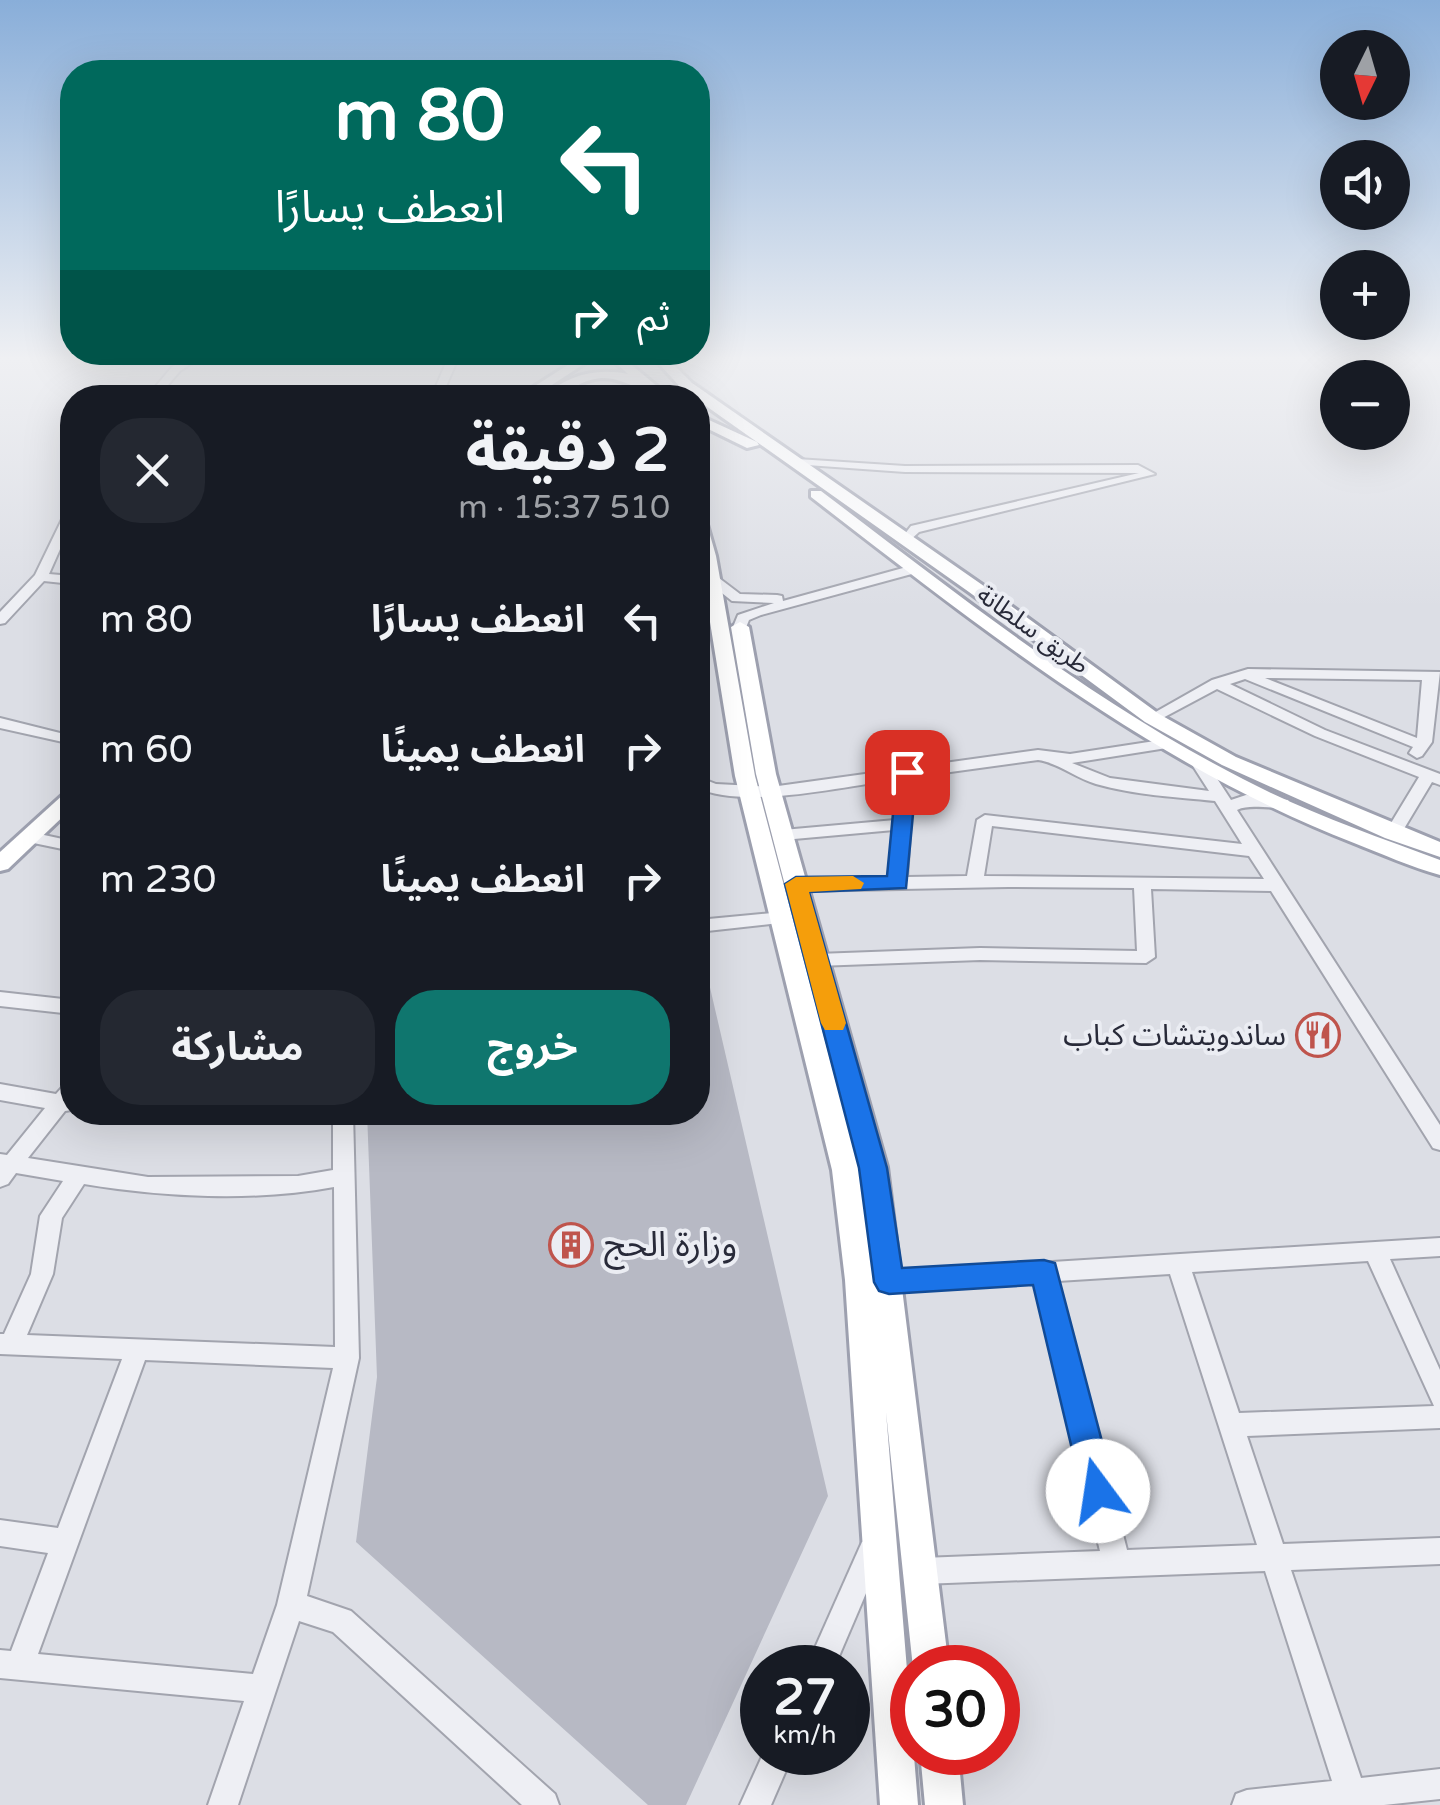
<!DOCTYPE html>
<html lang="ar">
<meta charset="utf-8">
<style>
body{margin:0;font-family:"Varela Round","Noto Sans Arabic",sans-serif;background:#242831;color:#f1f3f6;direction:rtl;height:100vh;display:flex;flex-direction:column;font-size:38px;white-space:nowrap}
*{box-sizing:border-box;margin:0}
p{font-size:32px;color:#9ea1a6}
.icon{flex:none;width:55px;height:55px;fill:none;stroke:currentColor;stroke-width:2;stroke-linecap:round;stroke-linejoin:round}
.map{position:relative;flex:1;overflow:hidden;direction:ltr}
.sheet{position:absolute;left:60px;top:385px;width:650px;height:740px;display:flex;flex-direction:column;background:#171b24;border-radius:40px;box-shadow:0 10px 40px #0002;direction:rtl}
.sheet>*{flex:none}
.hud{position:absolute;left:60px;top:60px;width:650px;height:305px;border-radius:40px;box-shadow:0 10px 40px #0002;direction:rtl;background:#00695c;color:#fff;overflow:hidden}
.needle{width:65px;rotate:185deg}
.controls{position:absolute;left:1320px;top:30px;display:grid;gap:20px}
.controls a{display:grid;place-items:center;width:90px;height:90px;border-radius:50%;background:#171b24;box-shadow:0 10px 40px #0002;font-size:50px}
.speed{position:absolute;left:740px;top:1645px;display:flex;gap:20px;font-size:50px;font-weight:700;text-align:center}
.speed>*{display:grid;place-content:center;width:130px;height:130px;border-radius:50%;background:#171b24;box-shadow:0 10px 40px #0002;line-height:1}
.speed small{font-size:25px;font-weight:400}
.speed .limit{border:15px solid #d22;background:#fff;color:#111}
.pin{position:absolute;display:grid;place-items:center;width:85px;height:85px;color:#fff;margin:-42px;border-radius:20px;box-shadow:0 5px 15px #0006}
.me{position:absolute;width:110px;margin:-55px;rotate:346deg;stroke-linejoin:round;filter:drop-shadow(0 0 8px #0008)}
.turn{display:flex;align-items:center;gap:35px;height:210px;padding:0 40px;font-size:45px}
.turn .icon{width:130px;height:130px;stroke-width:2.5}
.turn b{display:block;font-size:70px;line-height:85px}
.then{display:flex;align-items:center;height:95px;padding:0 40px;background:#0003;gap:20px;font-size:38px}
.round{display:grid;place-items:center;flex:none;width:105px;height:105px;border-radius:40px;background:#242831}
.summary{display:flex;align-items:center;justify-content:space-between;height:170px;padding:0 40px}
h1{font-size:60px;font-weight:700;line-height:75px}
.cta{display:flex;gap:20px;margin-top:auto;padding:20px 40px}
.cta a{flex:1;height:115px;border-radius:40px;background:#0f766e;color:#fff;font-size:40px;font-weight:700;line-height:115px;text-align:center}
.cta a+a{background:#242831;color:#f1f3f6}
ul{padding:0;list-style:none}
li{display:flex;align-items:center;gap:30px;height:130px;padding:0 40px}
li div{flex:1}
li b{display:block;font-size:38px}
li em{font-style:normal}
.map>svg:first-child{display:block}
.building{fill:#b7b9c4}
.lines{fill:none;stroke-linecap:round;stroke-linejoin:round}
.major-tunnel{stroke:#b8bac3;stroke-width:15;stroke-dasharray:15 8;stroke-linecap:butt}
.minor-casing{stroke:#a2a4ae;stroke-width:4}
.major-casing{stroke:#9da0af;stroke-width:6}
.minor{fill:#eeeff4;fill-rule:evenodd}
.major{fill:#fff;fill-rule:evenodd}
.route{fill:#1a73e8;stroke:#114b97;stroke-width:2.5}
.slow{fill:#f59e0b}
.labels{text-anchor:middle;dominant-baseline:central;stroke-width:8;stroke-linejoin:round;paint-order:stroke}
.far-street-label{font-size:25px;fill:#282a39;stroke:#ebedf3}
.poi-label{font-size:30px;fill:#282a39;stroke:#ebedf3;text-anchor:end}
.near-poi-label{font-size:35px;fill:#282a39;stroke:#ebedf3;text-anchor:start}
</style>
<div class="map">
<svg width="1440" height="1805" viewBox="0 0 1440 1805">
<rect width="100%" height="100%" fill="#dcdee5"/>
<path class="building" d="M698 953H702L828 1496 686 1805H648L356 1542 377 1377 367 1112H698Z"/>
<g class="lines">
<path class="major-tunnel" d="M599 359 602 356"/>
<g class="minor-casing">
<g id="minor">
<path d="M192 356H203L180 371 157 398H146L172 367Z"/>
<path d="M449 356H459L441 398H431Z"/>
<path d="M340 387 426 395 431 398H387L336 392 335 390Z"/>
<path d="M797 459 905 466 1138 465 1155 474 919 532 907 543 901 539 911 526 1139 473 905 472 793 464 791 462Z"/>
<path d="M68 507H72V522L49 574 72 576V584L44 581 5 623 0 624V612L35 575Z"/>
<path d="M914 565 920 569 919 572 761 615 749 620 745 630 740 631 733 627 738 615 774 603 732 601 703 578 705 575H715L740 594 777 595 782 596 783 601Z"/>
<path d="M1248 669 1440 672 1432 742 1422 756 1417 758 1409 753 1413 747 1245 679 1230 684 1325 730 1440 774V785L1432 782 1399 837H1387L1385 833 1419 777 1315 736 1217 689 1157 721 1152 722 1145 718 1212 680ZM1265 678 1422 680 1417 738Z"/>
<path d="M0 718 72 736V744L0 728Z"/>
<path d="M1168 739 1176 744 1173 747 1072 763 1110 778 1209 791 1191 763 1199 758 1205 760 1231 800 1246 795 1288 800 1290 803C1276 813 1254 802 1237 810L1440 1125V1150L1433 1148 1271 891 1151 889 1155 957 1146 963 980 960 817 966 808 960 817 954 980 948 1137 951 1134 888 1008 887 796 891 790 889 787 885 790 881 890 878 894 830 783 840 775 835 783 830 895 820 899 779C846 786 745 810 698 788V777L716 784 771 787 1038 750 1070 754ZM1038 760C1056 762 1076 778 1096 784 1135 795 1175 797 1215 801L1242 844 985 815 977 820 967 876 907 877 914 777ZM992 826 1249 856 1264 879 984 876Z"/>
<path d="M30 832 72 841V851L24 841 22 837Z"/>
<path d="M782 912 788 914 791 918 788 922 698 932V920Z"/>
<path d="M0 992 72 1000V1014L0 1006Z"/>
<path d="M72 1081V1110L65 1111 28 1158 148 1177 298 1176 333 1170V1112H353L359 1358 307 1596 351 1611 555 1794 559 1805H522L333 1632 299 1621 238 1805H208L244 1701 0 1678V1650L11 1651 48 1553 0 1546V1520L58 1528 122 1359 0 1354V1334H4L31 1274 40 1216 63 1181 16 1173 8 1184 0 1187V1154L7 1155 45 1108 0 1100V1084L56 1094 65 1084ZM84 1184C162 1197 255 1202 334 1187L335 1347 27 1335 53 1274 62 1218ZM145 1360 333 1368 277 1605 253 1674 38 1654Z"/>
<path d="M1440 1238V1256L1390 1259 1440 1370V1428L1247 1436 1283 1544 1440 1538V1564L1291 1570 1361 1778 1440 1769V1799L1384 1805H1232L1236 1794 1247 1790 1332 1781 1265 1571 922 1584 913 1580 909 1571 913 1562 922 1558 1100 1551 1035 1282 889 1292 881 1289 878 1282 881 1275 889 1272ZM1368 1261 1434 1406 1239 1413 1192 1272ZM1170 1274 1257 1545 1127 1550 1058 1281Z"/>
<path d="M871 1538 880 1542 884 1551 834 1668H806L862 1542Z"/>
<path d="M764 1752H794L771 1805H740Z"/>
</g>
</g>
<g class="major-casing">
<g id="major">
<path d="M582 356H596L532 398H516Z"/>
<path d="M608 356H621L671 398C647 398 629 378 602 378 578 379 566 398 541 398 566 376 595 367 628 374Z"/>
<path d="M652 356H665L692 383 981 584 1159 714 1236 757 1440 842V857L1385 838 1222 765 1145 722 969 592 682 389Z"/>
<path d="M698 415 757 442 759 445 747 448 698 424Z"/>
<path d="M811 491H821C956 593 1091 701 1243 779 1306 812 1373 835 1440 860V875C1411 867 1382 854 1354 843 1151 764 982 629 811 497Z"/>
<path d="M698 516 706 521 716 556 755 776 860 1173 756 774 731 627 740 622 749 627 776 774 887 1167 949 1668H913L886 1412 918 1805H880L845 1280 832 1170 735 776 698 548Z"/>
<path d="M72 791V808L8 869 0 871V852L65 793Z"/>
<path d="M920 1752H958L963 1805H925Z"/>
</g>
</g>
<use href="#minor" class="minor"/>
<use href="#major" class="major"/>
</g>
<linearGradient id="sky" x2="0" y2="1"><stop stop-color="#89aed9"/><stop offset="0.59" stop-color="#eff0f3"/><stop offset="1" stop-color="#eff0f3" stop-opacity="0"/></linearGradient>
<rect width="1440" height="608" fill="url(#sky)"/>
<path class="route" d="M907 766 917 772 906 888 809 892 887 1168 902 1268 1044 1260 1055 1263 1115 1491 1110 1502 1098 1507 1087 1502 1082 1491 1033 1285 889 1294 879 1291 874 1282 859 1168 785 884 796 877 887 876 897 772Z"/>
<path class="slow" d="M853 876 864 883 861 889 809 892 846 1023 843 1030H825L821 1023 785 884 796 877Z"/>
<defs>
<g id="restaurant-ring" transform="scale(2.25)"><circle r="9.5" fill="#ebedf3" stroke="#bf544c" stroke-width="1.5"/><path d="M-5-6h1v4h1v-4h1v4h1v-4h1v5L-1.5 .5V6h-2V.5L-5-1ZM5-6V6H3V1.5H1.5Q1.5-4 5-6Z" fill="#bf544c"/></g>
<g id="building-ring" transform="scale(2.25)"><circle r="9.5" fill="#ebedf3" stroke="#bf544c" stroke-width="1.5"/><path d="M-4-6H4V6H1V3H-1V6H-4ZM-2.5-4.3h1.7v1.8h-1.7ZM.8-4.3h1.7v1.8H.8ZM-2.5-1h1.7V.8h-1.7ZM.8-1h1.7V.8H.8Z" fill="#bf544c"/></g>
</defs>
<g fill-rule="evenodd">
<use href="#restaurant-ring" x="1318" y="1035"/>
<use href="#building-ring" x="571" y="1245"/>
</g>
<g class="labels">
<g class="far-street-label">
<text transform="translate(1033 630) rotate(36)">طريق سلطانة</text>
</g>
<g class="poi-label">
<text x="1286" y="1035">ساندويتشات كباب</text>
</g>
<g class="near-poi-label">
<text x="604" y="1245">وزارة الحج</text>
</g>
</g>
</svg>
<div class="controls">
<a><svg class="needle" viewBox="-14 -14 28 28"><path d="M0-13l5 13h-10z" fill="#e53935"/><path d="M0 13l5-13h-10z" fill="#9ea1a6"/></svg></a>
<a><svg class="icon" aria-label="sound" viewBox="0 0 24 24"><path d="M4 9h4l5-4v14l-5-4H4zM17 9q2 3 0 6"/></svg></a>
<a>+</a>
<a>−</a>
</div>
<div class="speed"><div>27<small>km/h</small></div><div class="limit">30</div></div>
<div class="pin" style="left:907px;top:772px;background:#d93025"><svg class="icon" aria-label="arrive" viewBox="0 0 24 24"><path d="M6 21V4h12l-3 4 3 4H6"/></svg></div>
<svg class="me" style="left:1098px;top:1491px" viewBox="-20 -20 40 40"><circle r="19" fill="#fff"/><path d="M0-13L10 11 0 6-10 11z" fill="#1a73e8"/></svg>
<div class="hud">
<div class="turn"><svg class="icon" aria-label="left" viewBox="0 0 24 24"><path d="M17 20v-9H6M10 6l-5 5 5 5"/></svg><div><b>80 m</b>انعطف يسارًا</div></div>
<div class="then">ثم<svg class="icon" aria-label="right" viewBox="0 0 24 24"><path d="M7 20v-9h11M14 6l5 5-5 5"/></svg></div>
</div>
<section class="sheet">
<div class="summary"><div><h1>2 دقيقة</h1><p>510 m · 15:37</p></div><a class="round"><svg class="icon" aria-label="close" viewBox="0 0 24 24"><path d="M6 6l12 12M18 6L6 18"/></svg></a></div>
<ul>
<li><svg class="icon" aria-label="left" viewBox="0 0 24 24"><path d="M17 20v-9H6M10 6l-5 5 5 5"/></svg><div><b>انعطف يسارًا</b></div><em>80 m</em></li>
<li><svg class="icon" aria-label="right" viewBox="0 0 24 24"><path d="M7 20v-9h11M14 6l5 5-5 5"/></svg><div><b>انعطف يمينًا</b></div><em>60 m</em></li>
<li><svg class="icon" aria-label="right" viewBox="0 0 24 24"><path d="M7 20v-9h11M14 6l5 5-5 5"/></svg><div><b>انعطف يمينًا</b></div><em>230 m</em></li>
</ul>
<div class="cta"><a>خروج</a><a>مشاركة</a></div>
</section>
</div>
